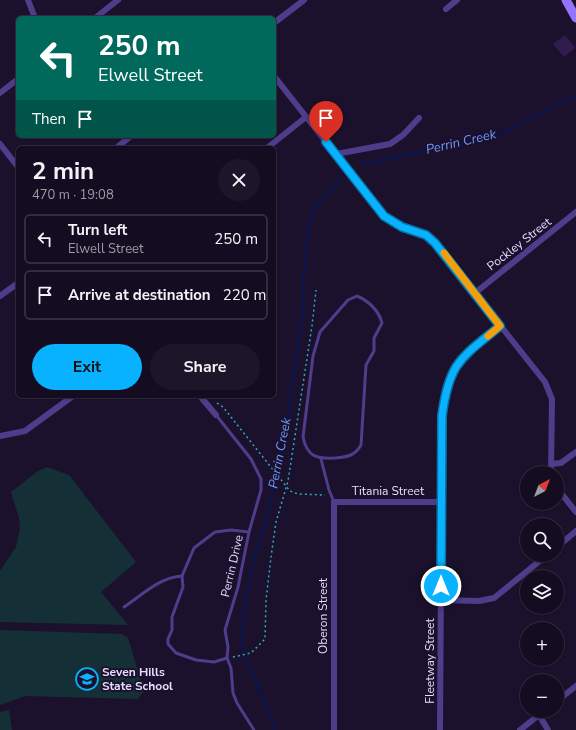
<!DOCTYPE html>
<meta charset="utf-8">
<style>
body{margin:0;font-family:"Nunito Sans",sans-serif;background:#1d162a;color:#f1f3f6;height:100vh;display:flex;flex-direction:column;font-size:15px;white-space:nowrap}
*{box-sizing:border-box;margin:0}
p{font-size:13px;color:#9d9ca5}
.icon{flex:none;width:22px;height:22px;fill:none;stroke:currentColor;stroke-width:2;stroke-linecap:round;stroke-linejoin:round}
.map{position:relative;flex:1;overflow:hidden}
.side{position:absolute;left:16px;top:146px;width:260px;height:252px;display:flex;flex-direction:column;background:#140d21;border-radius:6px;box-shadow:0 1px 3px #0004,0 0 0 1px #332d3f}
.side>*{flex:none}
.top-card{position:absolute;left:16px;top:16px;width:260px;height:122px;border-radius:6px;box-shadow:0 1px 3px #0004,0 0 0 1px #332d3f;background:#00695c;color:#fff;overflow:hidden}
.needle{width:26px;rotate:42deg}
.buttons{position:absolute;left:520px;top:466px;display:grid;gap:8px}
.buttons a{display:grid;place-items:center;width:44px;height:44px;border-radius:50%;background:#140d21;box-shadow:0 1px 3px #0004,0 0 0 1px #332d3f;font-size:20px}
.pin{position:absolute;display:grid;place-items:center;width:34px;height:34px;color:#fff;margin:-41px -17px;border-radius:50% 50% 50% 0;rotate:-45deg;box-shadow:0 0 4px #0007}
.pin .icon{rotate:45deg}
.me{position:absolute;width:44px;margin:-22px;rotate:0deg;stroke-linejoin:round;filter:drop-shadow(0 0 3px #0008)}
.turn{display:flex;align-items:center;gap:14px;height:84px;padding:0 16px;font-size:18px}
.turn .icon{width:52px;height:52px;stroke-width:2.5}
.turn b{display:block;font-size:28px;line-height:34px}
.then{display:flex;align-items:center;height:38px;padding:0 16px;background:#0003;gap:8px;font-size:15px}
.round{display:grid;place-items:center;flex:none;width:42px;height:42px;border-radius:21px;background:#1d162a}
.overview{display:flex;align-items:center;justify-content:space-between;height:68px;padding:0 16px}
h1{font-size:24px;font-weight:700;line-height:30px}
.action{display:flex;gap:8px;margin-top:auto;padding:8px 16px}
.action a{flex:1;height:46px;border-radius:24px;background:#08b2ff;color:#111;font-size:16px;font-weight:700;line-height:46px;text-align:center}
.action a+a{background:#1d162a;color:#f1f3f6}
ul{padding:0;list-style:none}
li{display:flex;align-items:center;gap:12px;height:50px;margin:0 8px 6px;padding:0 8px;border:2px solid #332d3f;border-radius:6px}
li div{flex:1}
li b{display:block;font-size:15px}
li em{font-style:normal}
.map>svg:first-child{display:block}
.green{fill:#143036}
.lines{fill:none;stroke-linecap:round;stroke-linejoin:round}
.stream{stroke:#0a144c;stroke-width:2.5}
.building{fill:#311d4d}
.path{stroke:#2faac0;stroke-width:1.5;stroke-dasharray:2 3;stroke-linecap:butt}
.lane{stroke:#4f3c8b;stroke-width:3}
.street{stroke:#4f3c8b;stroke-width:6}
.secondary{stroke:#9473ff;stroke-width:9}
.route-casing{stroke:#0574a6;stroke-width:10}
.route{stroke:#08b2ff;stroke-width:7}
.slow{stroke:#f59e0b;stroke-width:7}
.labels{text-anchor:middle;dominant-baseline:central;stroke-width:4;stroke-linejoin:round;paint-order:stroke}
.street-label{font-size:12px;fill:#e7dcff;stroke:#1b112c}
.poi-label{font-size:12px;font-weight:bold;fill:#e7dcff;stroke:#1b112c;text-anchor:start}
.water-label{font-size:13px;font-style:italic;fill:#6a9aff;stroke:#1b112c}
</style>
<div class="map">
<svg width="576" height="730" viewBox="0 0 576 730">
<rect width="100%" height="100%" fill="#1b112c"/>
<g class="green">
<path d="M47 467 69 475 136 562 101 592 128 625 0 622V571L16 547 20 529 19 518 11 492 38 471Z"/>
<path d="M0 630 122 634 128 638 144 691 138 699 25 696 0 705Z"/>
<path d="M9 710 12 730H0V712Z"/>
</g>
<g class="lines">
<g class="stream">
<path d="M362 164 494 137 576 95"/>
<path d="M276 730 242 649V628L251 570 267 516 286 429 304 305 303 282 310 220 314 208 341 178"/>
</g>
</g>
<path class="building" d="M565 35 575 48 564 57 553 44Z"/>
<g class="lines">
<g class="path">
<path d="M217 403 223 407 290 491 298 494 325 495"/>
<path d="M233 657 251 653 265 639 266 600 271 557 276 522 288 481 312 326 316 290"/>
</g>
<g class="lane">
<path d="M357 296C369 301 379 311 382 323L374 338V351L366 365 361 445C355 456 347 457 335 458 317 459 307 457 303 437L313 356 320 332 348 300Z"/>
<path d="M216 415 251 459 261 479V490L249 532 238 587 225 630 228 647 227 658 231 668 233 693 237 703 254 730"/>
<path d="M321 459 329 490 334 502"/>
<path d="M124 607C142 595 160 577 182 576"/>
<path d="M227 658 214 662 196 660 176 653 168 644V639L172 630V617L183 587 182 576 194 548 215 532 231 530 249 532"/>
</g>
<g class="street">
<path d="M28 0 35 18"/>
<path d="M446 9 457 0"/>
<path d="M95 18 118 0"/>
<path d="M274 23 304 0"/>
<path d="M274 76 384 216C400 228 420 229 435 243L545 382 552 399 551 473"/>
<path d="M0 93 18 79"/>
<path d="M0 144 18 167"/>
<path d="M116 148 131 136"/>
<path d="M267 148 306 117"/>
<path d="M336 154 390 144 403 135 419 118"/>
<path d="M475 293 576 212"/>
<path d="M0 296 18 283"/>
<path d="M200 396 216 415"/>
<path d="M0 436 25 431 73 396"/>
<path d="M551 464 561 463 576 452"/>
<path d="M557 488 576 512"/>
<path d="M557 547 576 531"/>
<path d="M441 600 479 601 494 598 547 555"/>
<path d="M557 701 576 686"/>
<path d="M539 715 548 730"/>
<path d="M334 730V502H442"/>
<path d="M440 730 442 416C448 362 461 358 500 326"/>
<path d="M520 730 544 711"/>
</g>
<path class="secondary" d="M566 0 576 18"/>
</g>
<g class="lines">
<g class="route-casing">
<path id="route" d="M326 142 384 216 402 227 426 235 435 243 500 326C461 358 449 362 442 416L441 586"/>
</g>
<use href="#route" class="route"/>
<path class="slow" d="M444 253 500 326 488 336"/>
</g>
<defs>
<g id="school-ring" transform="scale(1.15)"><circle r="9.5" fill="#1b112c" stroke="#08b2ff" stroke-width="1.5"/><path d="M0-5L7-2L0 1L-7-2ZM-4 1L0 2.5L4 1V4Q0 6-4 4Z" fill="#08b2ff"/></g>
</defs>
<g fill-rule="evenodd">
<use href="#school-ring" x="87" y="679"/>
</g>
<g class="labels">
<g class="street-label">
<text transform="translate(519 244) rotate(-38)">Pockley Street</text>
<text x="388" y="491">Titania Street</text>
<text transform="translate(232 566) rotate(-77)">Perrin Drive</text>
<text transform="translate(323 616) rotate(-90)">Oberon Street</text>
<text transform="translate(430 661) rotate(-90)">Fleetway Street</text>
</g>
<g class="poi-label">
<text x="102" y="672">Seven Hills<tspan x="102" dy="14">State School</tspan></text>
</g>
<g class="water-label">
<text transform="translate(461 142) rotate(-13)">Perrin Creek</text>
<text transform="translate(280 453) rotate(-79)">Perrin Creek</text>
</g>
</g>
</svg>
<div class="buttons">
<a><svg class="needle" viewBox="-14 -14 28 28"><path d="M0-13l5 13h-10z" fill="#e53935"/><path d="M0 13l5-13h-10z" fill="#9d9ca5"/></svg></a>
<a><svg class="icon" aria-label="search" viewBox="0 0 24 24"><circle cx="10" cy="10" r="6"/><path d="M15 15l6 6"/></svg></a>
<a><svg class="icon" aria-label="layers" viewBox="0 0 24 24"><path d="M12 4l9 5-9 5-9-5zM3 14l9 5 9-5"/></svg></a>
<a>+</a>
<a>−</a>
</div>
<div class="pin" style="left:326px;top:142px;background:#d93025"><svg class="icon" aria-label="arrive" viewBox="0 0 24 24"><path d="M6 21V4h12l-3 4 3 4H6"/></svg></div>
<svg class="me" style="left:441px;top:586px" viewBox="-20 -20 40 40"><circle r="17" fill="#08b2ff" stroke="#fff" stroke-width="3"/><path d="M0-11L8 9 0 5-8 9z" fill="#fff"/></svg>
<div class="top-card">
<div class="turn"><svg class="icon" aria-label="left" viewBox="0 0 24 24"><path d="M17 20v-9H6M10 6l-5 5 5 5"/></svg><div><b>250 m</b>Elwell Street</div></div>
<div class="then">Then<svg class="icon" aria-label="arrive" viewBox="0 0 24 24"><path d="M6 21V4h12l-3 4 3 4H6"/></svg></div>
</div>
<section class="side">
<div class="overview"><div><h1>2 min</h1><p>470 m · 19:08</p></div><a class="round"><svg class="icon" aria-label="close" viewBox="0 0 24 24"><path d="M6 6l12 12M18 6L6 18"/></svg></a></div>
<ul>
<li><svg class="icon" aria-label="left" viewBox="0 0 24 24"><path d="M17 20v-9H6M10 6l-5 5 5 5"/></svg><div><b>Turn left</b><p>Elwell Street</p></div><em>250 m</em></li>
<li><svg class="icon" aria-label="arrive" viewBox="0 0 24 24"><path d="M6 21V4h12l-3 4 3 4H6"/></svg><div><b>Arrive at destination</b></div><em>220 m</em></li>
</ul>
<div class="action"><a>Exit</a><a>Share</a></div>
</section>
</div>
